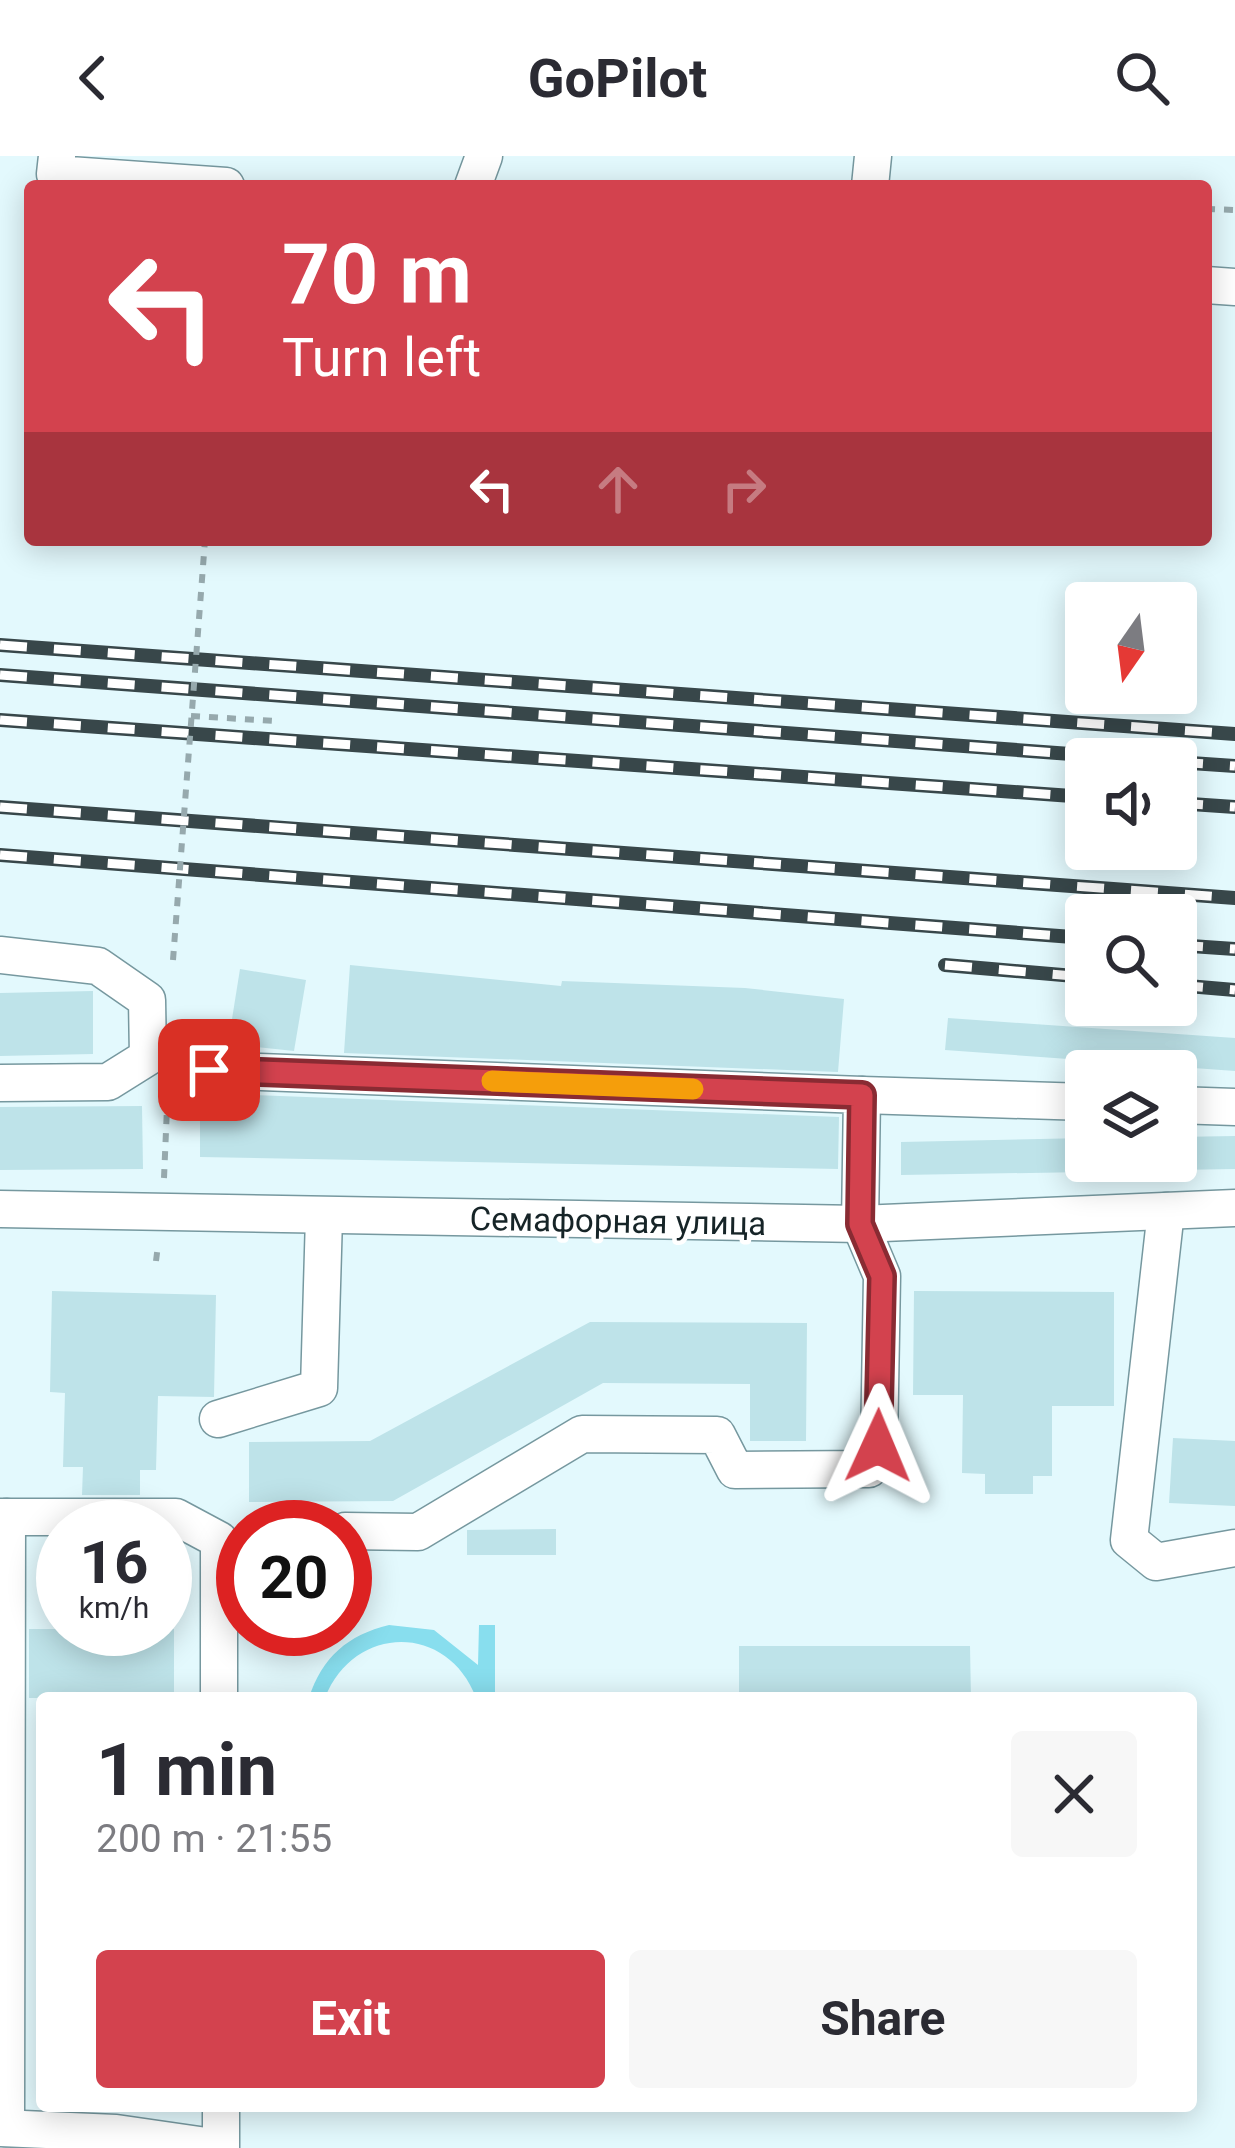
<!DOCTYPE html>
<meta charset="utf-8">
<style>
body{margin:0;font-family:Roboto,sans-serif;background:#f7f7f7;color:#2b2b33;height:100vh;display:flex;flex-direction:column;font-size:45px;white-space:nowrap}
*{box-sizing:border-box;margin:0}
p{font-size:39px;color:#7c7c81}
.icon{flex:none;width:66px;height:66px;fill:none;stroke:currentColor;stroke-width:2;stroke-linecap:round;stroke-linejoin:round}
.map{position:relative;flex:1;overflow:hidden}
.sheet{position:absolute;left:36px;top:1536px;width:1161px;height:420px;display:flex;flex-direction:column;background:#fff;border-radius:12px;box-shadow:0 6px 30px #0003}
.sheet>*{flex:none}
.banner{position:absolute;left:24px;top:24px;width:1188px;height:366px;border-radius:12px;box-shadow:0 6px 30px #0003;background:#d3424e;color:#fff;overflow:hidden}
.needle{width:78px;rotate:194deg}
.buttons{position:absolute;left:1065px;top:426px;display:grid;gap:24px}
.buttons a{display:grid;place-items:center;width:132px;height:132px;border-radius:12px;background:#fff;box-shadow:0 6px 30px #0003;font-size:60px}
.speed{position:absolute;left:36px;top:1344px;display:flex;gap:24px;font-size:60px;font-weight:700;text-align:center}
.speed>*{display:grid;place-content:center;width:156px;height:156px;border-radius:50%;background:#fff;box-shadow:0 6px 30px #0003;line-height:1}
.speed small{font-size:30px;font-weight:400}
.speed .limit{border:18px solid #d22;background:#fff;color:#111}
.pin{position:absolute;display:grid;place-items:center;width:102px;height:102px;color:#fff;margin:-51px;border-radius:24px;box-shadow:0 6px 18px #0006}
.me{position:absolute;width:132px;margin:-66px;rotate:1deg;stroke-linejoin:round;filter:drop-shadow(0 0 9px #0008)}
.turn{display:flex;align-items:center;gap:42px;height:252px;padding:0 60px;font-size:54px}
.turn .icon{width:156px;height:156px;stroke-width:2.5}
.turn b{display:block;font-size:84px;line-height:102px}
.lanes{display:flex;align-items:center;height:114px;padding:0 60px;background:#0003;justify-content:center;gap:60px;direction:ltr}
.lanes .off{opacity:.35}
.round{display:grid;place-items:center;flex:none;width:126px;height:126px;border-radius:12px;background:#f7f7f7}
.headline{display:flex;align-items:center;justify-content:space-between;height:204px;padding:0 60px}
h1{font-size:72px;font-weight:700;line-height:90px}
.action{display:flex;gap:24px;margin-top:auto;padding:24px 60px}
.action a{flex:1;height:138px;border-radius:12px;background:#d3424e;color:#fff;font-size:48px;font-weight:700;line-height:138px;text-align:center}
.action a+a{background:#f7f7f7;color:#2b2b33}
header{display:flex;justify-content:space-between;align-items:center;height:156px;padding:0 60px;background:#fff;font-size:54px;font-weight:700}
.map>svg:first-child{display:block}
.green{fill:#88deee}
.building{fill:#bee3e9}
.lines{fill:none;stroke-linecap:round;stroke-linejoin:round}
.minor-casing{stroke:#76989f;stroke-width:39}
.path{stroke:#96a9ad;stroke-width:6;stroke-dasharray:9 9;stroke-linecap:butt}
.minor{stroke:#fff;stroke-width:36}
.rail-casing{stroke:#38474a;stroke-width:14}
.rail{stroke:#fff;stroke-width:9;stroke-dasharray:27;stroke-linecap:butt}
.path-bridge{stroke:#96a9ad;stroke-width:6;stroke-dasharray:9 9;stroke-linecap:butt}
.route-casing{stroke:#892b33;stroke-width:30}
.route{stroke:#d3424e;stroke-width:21}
.slow{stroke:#f59e0b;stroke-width:21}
.labels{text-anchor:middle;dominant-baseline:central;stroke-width:9;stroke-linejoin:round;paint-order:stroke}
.street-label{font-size:33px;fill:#162427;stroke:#fff}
</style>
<header><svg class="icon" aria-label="back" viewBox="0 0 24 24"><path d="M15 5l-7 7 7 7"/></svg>GoPilot<svg class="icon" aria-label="search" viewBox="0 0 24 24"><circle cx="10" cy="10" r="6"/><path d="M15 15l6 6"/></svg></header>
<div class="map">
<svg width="1235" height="1992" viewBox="0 0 1235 1992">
<rect width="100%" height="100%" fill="#e3f9fd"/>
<path class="green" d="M389 1469 434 1474 478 1509 479 1469H495V1542H476C448 1467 354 1468 325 1542H309C322 1501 348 1479 389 1469Z"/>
<g class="building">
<path d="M350 809 561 830 562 825 745 832 844 843 838 916 344 897Z"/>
<path d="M240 813 306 824 294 895 228 888Z"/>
<path d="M93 835V898L0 900V837Z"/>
<path d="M948 862 1235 882V915L945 894Z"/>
<path d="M200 937 839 961 838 1013 200 1001Z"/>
<path d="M142 950 143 1013 0 1014V951Z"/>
<path d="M1235 980V1013L1176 1014V981Z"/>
<path d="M1086 982V1016L901 1019V986Z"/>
<path d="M52 1135 216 1139 214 1241 158 1240 156 1314H140V1339H82L83 1311H63L65 1237 50 1236Z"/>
<path d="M914 1135 1114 1136V1250H1052V1320H1033V1338H985V1318L962 1317 963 1239H913Z"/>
<path d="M590 1166 807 1167 806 1285H750V1228L603 1227 393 1345 249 1346V1286L370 1285Z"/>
<path d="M1173 1282 1235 1285V1350L1169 1347Z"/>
<path d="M556 1373V1399H467V1374Z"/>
<rect x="29" y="1473" width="145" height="69"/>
<path d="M739 1490H970L971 1542H739Z"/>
</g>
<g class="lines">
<g class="minor-casing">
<g id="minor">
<path d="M57 0 55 18 226 30"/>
<path d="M473 30 484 0"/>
<path d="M870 30 873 0"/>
<path d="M1206 129 1235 131"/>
<path d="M0 799 98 810 147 844 148 901 108 926 0 927"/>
<path d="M209 914 862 939 860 1068 882 1120 879 1290 869 1313 735 1314 717 1279 582 1278 418 1376 345 1375"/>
<path d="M862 939 1086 946"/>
<path d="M1176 949 1235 951"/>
<path d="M0 1053 860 1068 1235 1052"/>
<path d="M1166 1055 1129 1384 1156 1406 1235 1392"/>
<path d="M218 1263 319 1232 324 1061"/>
<path d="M0 1361H176L219 1384V1542"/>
<path d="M221 1950V1992"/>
<path d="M0 1972 116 1977 220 1992"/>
<path d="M6 1972 7 1361"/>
</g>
</g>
<g class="path">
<path d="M1206 53 1235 54"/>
<path d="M191 560 276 565"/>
<path d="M164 1022 168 928"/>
<path d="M156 1105 158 1089"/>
</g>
<use href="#minor" class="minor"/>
<g class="rail-casing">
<g id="rail">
<path d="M0 489 1235 578"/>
<path d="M0 519 1139 603"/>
<path d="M0 564 1086 641"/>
<path d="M1176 606 1235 610"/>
<path d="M1176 647 1235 651"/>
<path d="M0 651 1235 742"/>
<path d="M0 699 1086 782"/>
<path d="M1176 789 1235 793"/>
<path d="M945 809 1086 821"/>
<path d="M1176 829 1235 834"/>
</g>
</g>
<use href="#rail" class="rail"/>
<path class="path-bridge" d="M173 804 205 384"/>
</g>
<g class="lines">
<g class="route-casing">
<path id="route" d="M209 914 862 939 860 1068 882 1120 878 1290"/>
</g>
<use href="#route" class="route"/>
<path class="slow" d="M492 925 693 933"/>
</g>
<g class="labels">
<g class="street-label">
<text transform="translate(618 1065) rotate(1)">Семафорная улица</text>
</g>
</g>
</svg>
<div class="buttons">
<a><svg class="needle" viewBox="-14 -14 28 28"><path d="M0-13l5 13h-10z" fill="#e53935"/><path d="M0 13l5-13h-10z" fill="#7c7c81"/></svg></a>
<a><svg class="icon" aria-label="sound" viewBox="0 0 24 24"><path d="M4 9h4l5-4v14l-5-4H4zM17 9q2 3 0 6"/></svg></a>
<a><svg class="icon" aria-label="search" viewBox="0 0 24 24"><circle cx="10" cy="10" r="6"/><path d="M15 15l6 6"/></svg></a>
<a><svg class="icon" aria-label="layers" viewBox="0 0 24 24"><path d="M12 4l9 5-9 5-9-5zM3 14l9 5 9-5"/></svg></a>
</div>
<div class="speed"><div>16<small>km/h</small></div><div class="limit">20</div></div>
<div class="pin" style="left:209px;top:914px;background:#d93025"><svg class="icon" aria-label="arrive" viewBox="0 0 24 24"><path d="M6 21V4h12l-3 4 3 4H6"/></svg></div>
<svg class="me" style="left:878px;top:1290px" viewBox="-20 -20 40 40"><path d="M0-17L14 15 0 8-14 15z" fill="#d3424e" stroke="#fff" stroke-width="4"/></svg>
<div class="banner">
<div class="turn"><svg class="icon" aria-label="left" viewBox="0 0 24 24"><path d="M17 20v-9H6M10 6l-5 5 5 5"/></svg><div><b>70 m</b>Turn left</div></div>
<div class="lanes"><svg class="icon" aria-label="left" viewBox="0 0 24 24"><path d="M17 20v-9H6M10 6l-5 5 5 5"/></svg><svg class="icon off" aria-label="ahead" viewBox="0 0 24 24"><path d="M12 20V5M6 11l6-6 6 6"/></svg><svg class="icon off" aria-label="right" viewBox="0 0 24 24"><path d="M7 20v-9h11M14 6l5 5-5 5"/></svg></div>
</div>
<section class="sheet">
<div class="headline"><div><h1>1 min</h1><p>200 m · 21:55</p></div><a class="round"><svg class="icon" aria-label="close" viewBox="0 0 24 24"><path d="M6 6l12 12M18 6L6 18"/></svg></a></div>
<div class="action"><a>Exit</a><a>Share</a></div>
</section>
</div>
